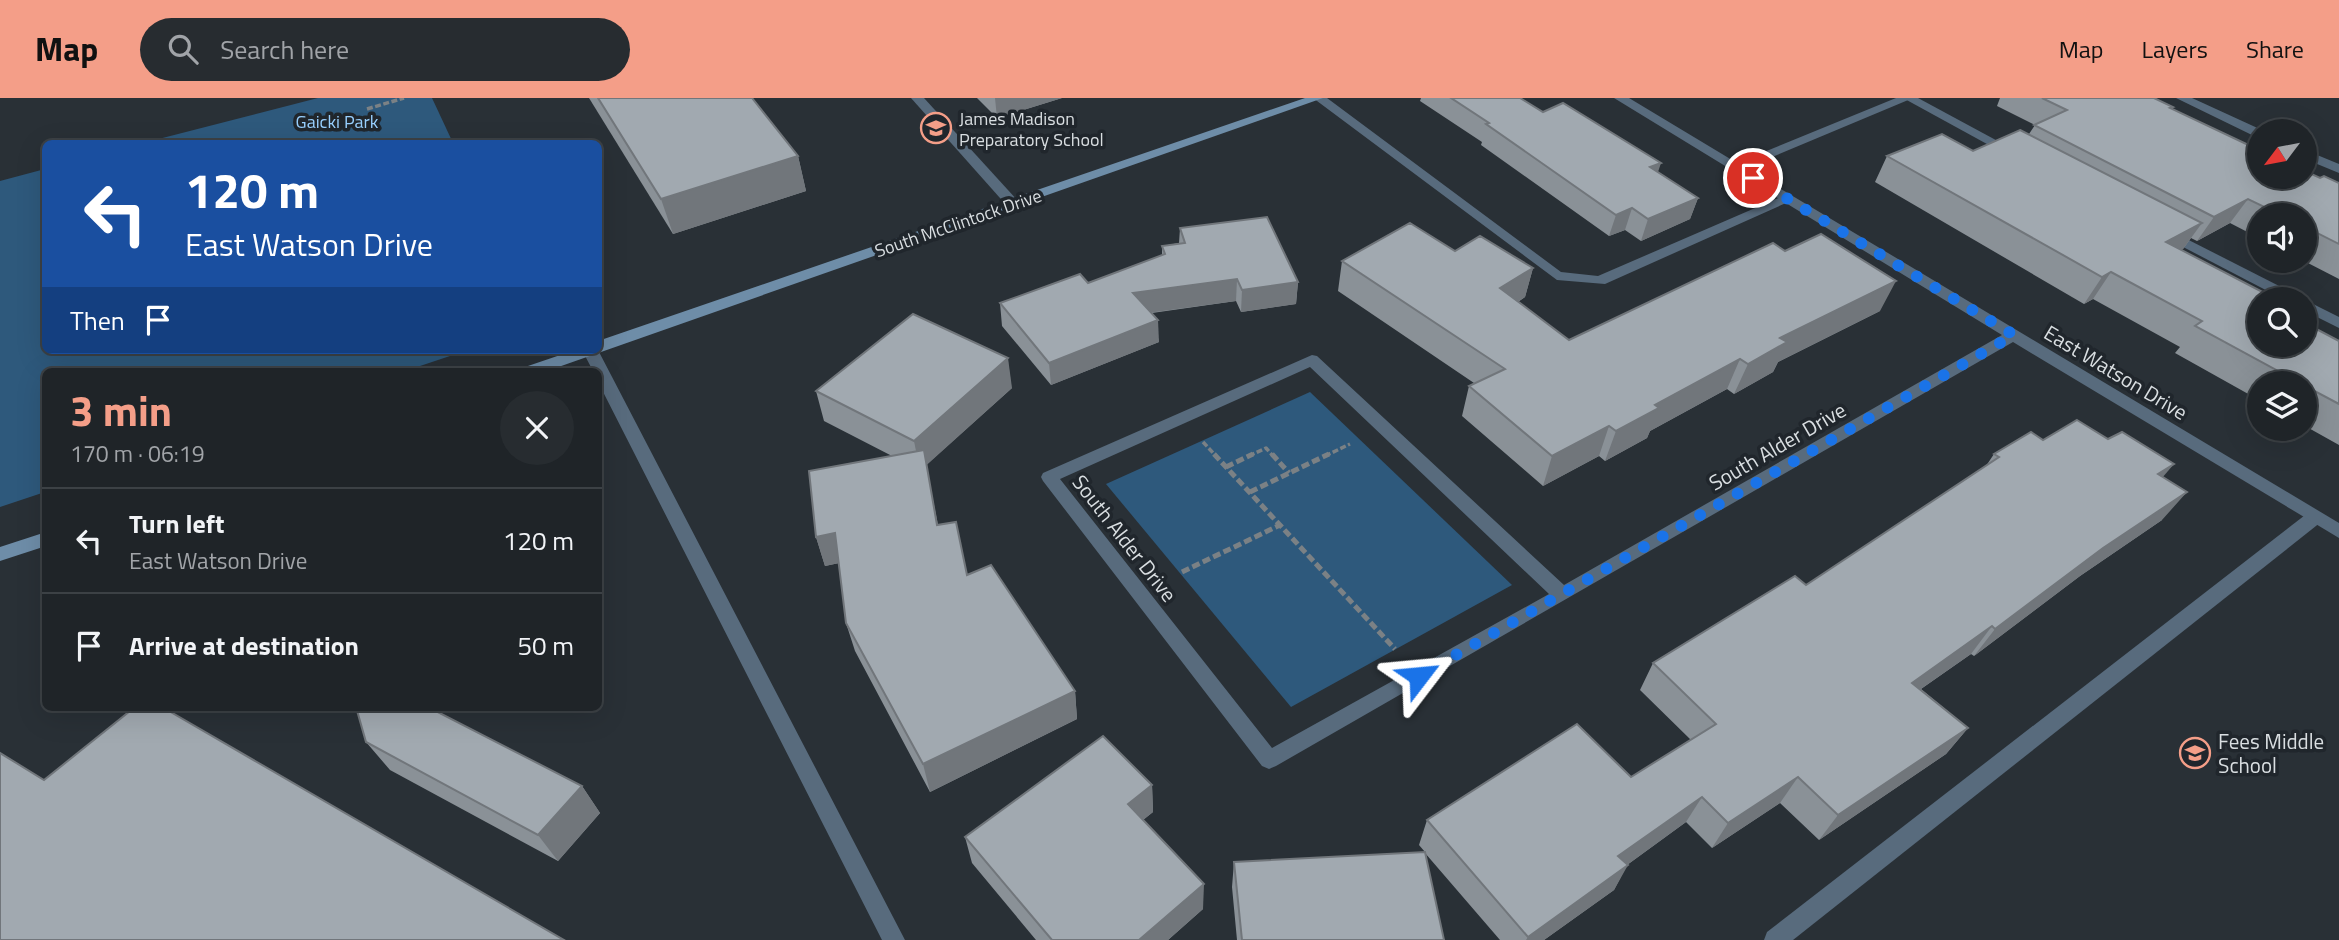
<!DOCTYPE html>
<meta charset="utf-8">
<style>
body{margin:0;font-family:"Titillium Web",sans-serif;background:#272c30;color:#f1f3f6;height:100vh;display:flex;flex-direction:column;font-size:26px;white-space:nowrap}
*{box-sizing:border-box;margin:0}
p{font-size:23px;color:#a1a4a8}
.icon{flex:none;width:38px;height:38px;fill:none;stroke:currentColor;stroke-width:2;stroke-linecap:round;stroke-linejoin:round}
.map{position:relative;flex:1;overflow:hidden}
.drawer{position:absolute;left:42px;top:270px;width:560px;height:343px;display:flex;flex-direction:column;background:#1f2428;border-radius:10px;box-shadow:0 7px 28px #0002,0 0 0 2px #3c4145}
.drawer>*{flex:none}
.guide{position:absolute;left:42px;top:42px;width:560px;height:214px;border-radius:10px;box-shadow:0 7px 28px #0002,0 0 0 2px #3c4145;background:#1a4fa0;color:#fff;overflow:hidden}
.needle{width:46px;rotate:238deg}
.tools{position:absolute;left:2247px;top:21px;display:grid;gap:14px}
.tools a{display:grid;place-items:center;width:70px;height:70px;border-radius:50%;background:#1f2428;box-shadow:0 7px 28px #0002,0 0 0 2px #3c4145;font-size:35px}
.pin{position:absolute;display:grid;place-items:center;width:60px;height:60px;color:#fff;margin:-30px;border:4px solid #fff;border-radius:50%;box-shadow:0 2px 7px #0007}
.me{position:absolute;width:77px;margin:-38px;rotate:61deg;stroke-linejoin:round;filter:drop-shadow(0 0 5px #0008)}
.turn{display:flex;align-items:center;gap:24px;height:147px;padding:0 28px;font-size:32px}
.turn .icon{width:91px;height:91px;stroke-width:2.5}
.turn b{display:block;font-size:49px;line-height:60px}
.then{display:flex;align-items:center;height:66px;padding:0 28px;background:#0003;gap:14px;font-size:26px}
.round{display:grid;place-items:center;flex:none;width:74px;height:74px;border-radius:37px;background:#272c30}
.headline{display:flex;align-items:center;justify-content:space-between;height:119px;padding:0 28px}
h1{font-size:42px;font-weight:700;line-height:52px;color:#f49e88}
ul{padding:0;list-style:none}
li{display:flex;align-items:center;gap:21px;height:105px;padding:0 28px;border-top:2px solid #3c4145}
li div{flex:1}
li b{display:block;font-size:26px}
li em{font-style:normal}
header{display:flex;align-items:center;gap:42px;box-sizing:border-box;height:98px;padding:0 35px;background:#f49e88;color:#111}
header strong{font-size:33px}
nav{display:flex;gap:38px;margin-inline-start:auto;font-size:24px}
.search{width:490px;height:63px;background:#272c30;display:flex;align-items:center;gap:18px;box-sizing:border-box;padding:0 24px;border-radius:38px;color:#a1a4a8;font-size:26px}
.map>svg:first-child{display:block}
.green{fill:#2e597c}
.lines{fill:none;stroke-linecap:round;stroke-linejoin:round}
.path-far1{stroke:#7b8185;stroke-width:3.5;stroke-dasharray:6 2.5;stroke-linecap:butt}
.path{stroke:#7b8185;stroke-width:5;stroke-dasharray:8 3.5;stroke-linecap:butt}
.lane{fill:#586b7d;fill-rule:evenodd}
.street{fill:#586b7d;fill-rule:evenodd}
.secondary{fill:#6e8da8;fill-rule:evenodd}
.wall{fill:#8a9197}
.shaded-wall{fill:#71767b}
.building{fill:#a1a9b0;stroke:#71767b;stroke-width:2}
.route{stroke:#1a73e8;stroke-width:12;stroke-dasharray:0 21.6}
.labels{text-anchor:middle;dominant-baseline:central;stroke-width:7;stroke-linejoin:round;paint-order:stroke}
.far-poi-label{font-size:18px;fill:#d9dee1;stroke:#20262c;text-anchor:start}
.far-park-label{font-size:18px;fill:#98d0ff;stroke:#20262c}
.far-street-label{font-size:18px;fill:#d9dee1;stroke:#20262c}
.street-label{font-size:21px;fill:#d9dee1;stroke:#20262c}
.poi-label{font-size:21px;fill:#d9dee1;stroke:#20262c;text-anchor:start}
</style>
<header>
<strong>Map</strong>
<div class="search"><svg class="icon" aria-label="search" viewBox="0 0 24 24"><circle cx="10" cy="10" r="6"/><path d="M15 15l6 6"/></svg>Search here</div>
<nav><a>Map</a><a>Layers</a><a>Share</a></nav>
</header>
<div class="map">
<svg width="2339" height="842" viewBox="0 0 2339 842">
<rect width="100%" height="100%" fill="#293036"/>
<g class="green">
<path d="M318 0H432L453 45H143Z"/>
<path d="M45 71 46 252H468L405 273H46L45 394 0 409V83Z"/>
<path d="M1310 294 1512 487 1291 609 1106 386Z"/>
</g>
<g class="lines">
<g class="path-far1">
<path d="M367 11 404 0"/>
<path d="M1203 344 1216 358"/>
<path d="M1249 358 1266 350 1273 358"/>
<path d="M1325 358 1350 346"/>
</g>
<g class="path">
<path d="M1214 356 1395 551"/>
<path d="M1272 356 1289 375"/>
<path d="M1226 369 1253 356"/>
<path d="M1250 394 1329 356"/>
<path d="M1182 474 1280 427"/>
</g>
<g class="lane">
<path d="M911 0H924L1018 103V109H1008Z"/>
<path d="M1313 0H1327L1561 174 1598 178 1783 98 1788 97 1795 101 1605 186 1557 182Z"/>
<path d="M1903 0H1918L2018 54 2012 58 2007 57Z"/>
<path d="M2167 131 2299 198 2301 201H2283L2162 138V132Z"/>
<path d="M2305 202 2339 219V230L2305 213Z"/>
<path d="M582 252H598L905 842H882L598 284V273H593Z"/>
<path d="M2315 413 2324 419 2321 424 1793 842H1764L1767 834 2309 414Z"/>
</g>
<g class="street">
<path d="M1614 0H1629L1737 65 1896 0H1913L1746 70 2339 425V440L2013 244 1276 668 1269 671 1262 668 1043 383 1041 379 1043 375 1312 257 1317 258 1564 487 2002 237ZM1310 269 1549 496 1272 650 1060 381Z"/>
<path d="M2176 0H2192L2264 33H2259V39L2254 38Z"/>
<path d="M2305 52 2339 66V75L2305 61Z"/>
</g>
<g class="secondary">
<path d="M1305 0H1323L547 273H523L525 269 575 252H598V243Z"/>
<path d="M46 434V448L0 463V449Z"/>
</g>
</g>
<g class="wall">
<path d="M589 0H752L798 58 806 93 673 136Z"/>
<path d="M977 0H1062L997 20Z"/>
<path d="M1421 0H1520L1543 14 1658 74 1698 100 1690 121 1641 143 1625 132 1609 138 1481 47 1482 44 1420 3Z"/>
<path d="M2000 0H2154L2173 9 2172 11 2320 80 2339 85V181L2304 163H2305V117H2259V140L2230 125 2197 143 2191 140 2183 151 2181 152 2259 201 2339 243V347L2305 328V285H2259V302L2175 255 2180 249 2093 201 2084 206 1875 84 1887 58 1973 53 2029 36 2035 27 1997 8Z"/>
<path d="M1180 130 1298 184 1296 206 1241 214 1236 203 1152 215 1159 244 1051 287 1002 228 1000 205 1088 185 1162 157V148L1179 145Z"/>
<path d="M1455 153 1533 170 1525 199 1518 204 1569 242 1880 213 1778 264 1773 274 1734 296 1727 291 1650 333 1647 340 1605 363 1599 358 1543 388 1462 318 1469 288 1474 285 1338 193 1342 163Z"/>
<path d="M1012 290 926 367 938 427 967 477 1075 593 1077 621 930 694 855 553 846 525 839 465 825 468 816 439 892 358 824 323 816 293Z"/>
<path d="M2043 342 2163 379 2162 422 2080 478 1974 558 1971 556 1921 591 1968 630 1946 656 1819 742 1780 705 1712 750 1686 724 1627 767 1614 792 1544 842H1500L1425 755 1444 842H1237L1232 789 1234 764 1425 754 1419 747 1427 722 1631 679 1691 642 1640 592 1653 565 1806 487 1986 368 1994 356Z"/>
<path d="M356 609H439L441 616 582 688 600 715 558 763 390 672 366 644Z"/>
<path d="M1152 687 1153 714 1143 722 1203 811 1168 842H1036L972 765 965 739Z"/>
</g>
<g class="shaded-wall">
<path d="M995 0H1062L997 20Z"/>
<path d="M798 58 806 93 673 136 661 101Z"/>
<path d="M1661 65 1654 86 1650 69Z"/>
<path d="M1698 100 1690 121 1641 143 1648 121Z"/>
<path d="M2248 101 2230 125 2197 143 2214 119Z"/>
<path d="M1632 110 1625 132 1609 138 1616 117Z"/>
<path d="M2202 125 2183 151 2147 171 2166 144Z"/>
<path d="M1533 170 1525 199 1493 220 1500 190Z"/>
<path d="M2111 174 2093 201 2084 206 2102 179Z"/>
<path d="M1237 181 1236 203 1133 217V195Z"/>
<path d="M1896 183 1880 213 1778 264 1773 274 1734 296 1748 266 1780 240Z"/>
<path d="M1298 184 1296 206 1241 214 1242 192Z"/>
<path d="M1158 222 1159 244 1051 287 1049 265Z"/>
<path d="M1008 260 1012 290 920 373 914 343Z"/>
<path d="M1740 261 1727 291 1650 333 1647 340 1605 363 1616 333 1655 307Z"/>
<path d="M1609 328 1599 358 1543 388 1552 358Z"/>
<path d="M2174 366 2150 394 2158 376Z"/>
<path d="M2187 394 2162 422 2080 478 1974 558 1995 531 2103 450Z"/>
<path d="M835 435 844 464 825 468 816 439Z"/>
<path d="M1992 528 1971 556 1892 611 1912 585Z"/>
<path d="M1075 593 1077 621 930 694 923 666Z"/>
<path d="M426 609H439L447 636Z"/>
<path d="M1968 630 1946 656 1819 742 1838 717Z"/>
<path d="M1798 679 1780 705 1712 750 1728 725Z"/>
<path d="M1152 687 1153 714 1129 733 1128 706Z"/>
<path d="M582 688 600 715 558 763 538 737Z"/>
<path d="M1702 699 1686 724 1605 783 1618 758Z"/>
<path d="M1628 767 1614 792 1544 842H1526L1528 839Z"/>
<path d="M1204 786 1203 811 1168 842H1139Z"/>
</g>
<g class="building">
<path d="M598 0H752L798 58 661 101Z"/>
<path d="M1451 0H1520L1543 14 1563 5 1661 65 1650 69 1698 100 1648 121 1632 110 1616 117 1486 26 1489 25Z"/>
<path d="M2042 0H2154L2173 9 2170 10 2259 52V79H2305V73L2320 80 2324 78 2339 85V146L2305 129V117H2281L2248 101 2214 119 2034 27 2067 12Z"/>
<path d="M2020 32 2202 125 2166 144 2276 201H2259V247H2305V225L2339 243V306L2305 288V285H2300L2195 228 2202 223 2111 174 2102 179 1887 58 1942 36 1973 53Z"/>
<path d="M1267 119 1298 184 1242 192 1237 181 1133 195 1158 222 1049 265 1000 205 1080 176 1088 185 1165 156 1162 148 1185 145 1180 130Z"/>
<path d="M1410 125 1455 153 1480 138 1533 170 1500 190 1569 242 1773 145 1785 153 1821 136 1896 183 1780 240 1787 244 1748 266 1740 261 1655 307 1659 310 1616 333 1609 328 1552 358 1469 288 1505 271 1342 163Z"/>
<path d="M913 216 1008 260 914 343 816 293Z"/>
<path d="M2077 322 2108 341 2122 334 2174 366 2158 376 2187 394 2103 450 1995 531 1992 528 1912 585 1968 630 1838 717 1798 679 1728 725 1702 699 1618 758 1628 767 1528 839 1427 722 1577 626 1631 679 1716 626 1653 565 1795 478 1806 487 1999 359 1994 356 2031 334 2043 342Z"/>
<path d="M924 352 937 427 956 424 967 477 991 467 1075 593 923 666 846 525 835 435 816 439 809 373Z"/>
<path d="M135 609H162L564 842H0V655L44 682Z"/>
<path d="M356 609H428L582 688 538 737 366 644Z"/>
<path d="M1103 638 1152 687 1128 706 1204 786 1139 842H1052L965 739Z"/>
<path d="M1425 754 1444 842H1242L1234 764Z"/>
</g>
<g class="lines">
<path class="route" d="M1419 578 2014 237 1753 80"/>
</g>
<defs>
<g id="school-ring" transform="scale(1.575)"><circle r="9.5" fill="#20262c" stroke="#f49e88" stroke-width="1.5"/><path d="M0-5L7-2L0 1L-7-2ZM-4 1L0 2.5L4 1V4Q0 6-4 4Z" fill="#f49e88"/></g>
</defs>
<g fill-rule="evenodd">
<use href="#school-ring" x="936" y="30"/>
<use href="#school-ring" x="2195" y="655"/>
</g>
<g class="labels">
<g class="far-poi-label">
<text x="959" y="20">James Madison<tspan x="959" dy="21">Preparatory School</tspan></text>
</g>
<g class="far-park-label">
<text x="337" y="23">Gaicki Park</text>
</g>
<g class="far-street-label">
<text transform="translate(958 125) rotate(-19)">South McClintock Drive</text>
</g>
<g class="street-label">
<text transform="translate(2116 274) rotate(31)">East Watson Drive</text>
<text transform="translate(1777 348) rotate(-30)">South Alder Drive</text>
<text transform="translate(1125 440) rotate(52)">South Alder Drive</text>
</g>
<g class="poi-label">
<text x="2218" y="643">Fees Middle<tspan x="2218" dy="24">School</tspan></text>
</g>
</g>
</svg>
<div class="tools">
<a><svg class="needle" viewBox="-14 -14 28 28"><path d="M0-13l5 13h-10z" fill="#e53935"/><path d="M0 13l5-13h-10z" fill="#a1a4a8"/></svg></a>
<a><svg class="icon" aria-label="sound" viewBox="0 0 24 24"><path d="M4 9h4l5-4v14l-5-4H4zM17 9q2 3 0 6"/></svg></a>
<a><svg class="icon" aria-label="search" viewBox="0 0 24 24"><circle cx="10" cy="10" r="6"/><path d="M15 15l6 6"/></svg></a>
<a><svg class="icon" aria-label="layers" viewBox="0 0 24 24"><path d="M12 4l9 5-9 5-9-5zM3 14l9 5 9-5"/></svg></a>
</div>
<div class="pin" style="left:1753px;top:80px;background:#d93025"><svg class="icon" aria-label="arrive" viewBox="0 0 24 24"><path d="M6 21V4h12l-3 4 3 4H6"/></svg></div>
<svg class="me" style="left:1419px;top:578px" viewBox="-20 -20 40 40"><path d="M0-17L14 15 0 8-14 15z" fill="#1a73e8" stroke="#fff" stroke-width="4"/></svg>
<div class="guide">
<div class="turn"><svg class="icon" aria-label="left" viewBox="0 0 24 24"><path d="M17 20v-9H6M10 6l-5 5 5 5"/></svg><div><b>120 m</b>East Watson Drive</div></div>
<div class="then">Then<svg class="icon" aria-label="arrive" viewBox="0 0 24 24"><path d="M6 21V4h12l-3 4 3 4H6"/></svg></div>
</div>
<section class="drawer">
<div class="headline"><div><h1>3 min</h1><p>170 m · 06:19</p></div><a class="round"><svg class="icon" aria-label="close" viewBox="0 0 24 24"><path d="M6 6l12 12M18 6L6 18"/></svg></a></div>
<ul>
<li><svg class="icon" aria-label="left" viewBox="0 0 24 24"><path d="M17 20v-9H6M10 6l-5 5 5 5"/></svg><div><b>Turn left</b><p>East Watson Drive</p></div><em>120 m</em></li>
<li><svg class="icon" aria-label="arrive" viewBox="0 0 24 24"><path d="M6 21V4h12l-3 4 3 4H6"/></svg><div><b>Arrive at destination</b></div><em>50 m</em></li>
</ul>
</section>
</div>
